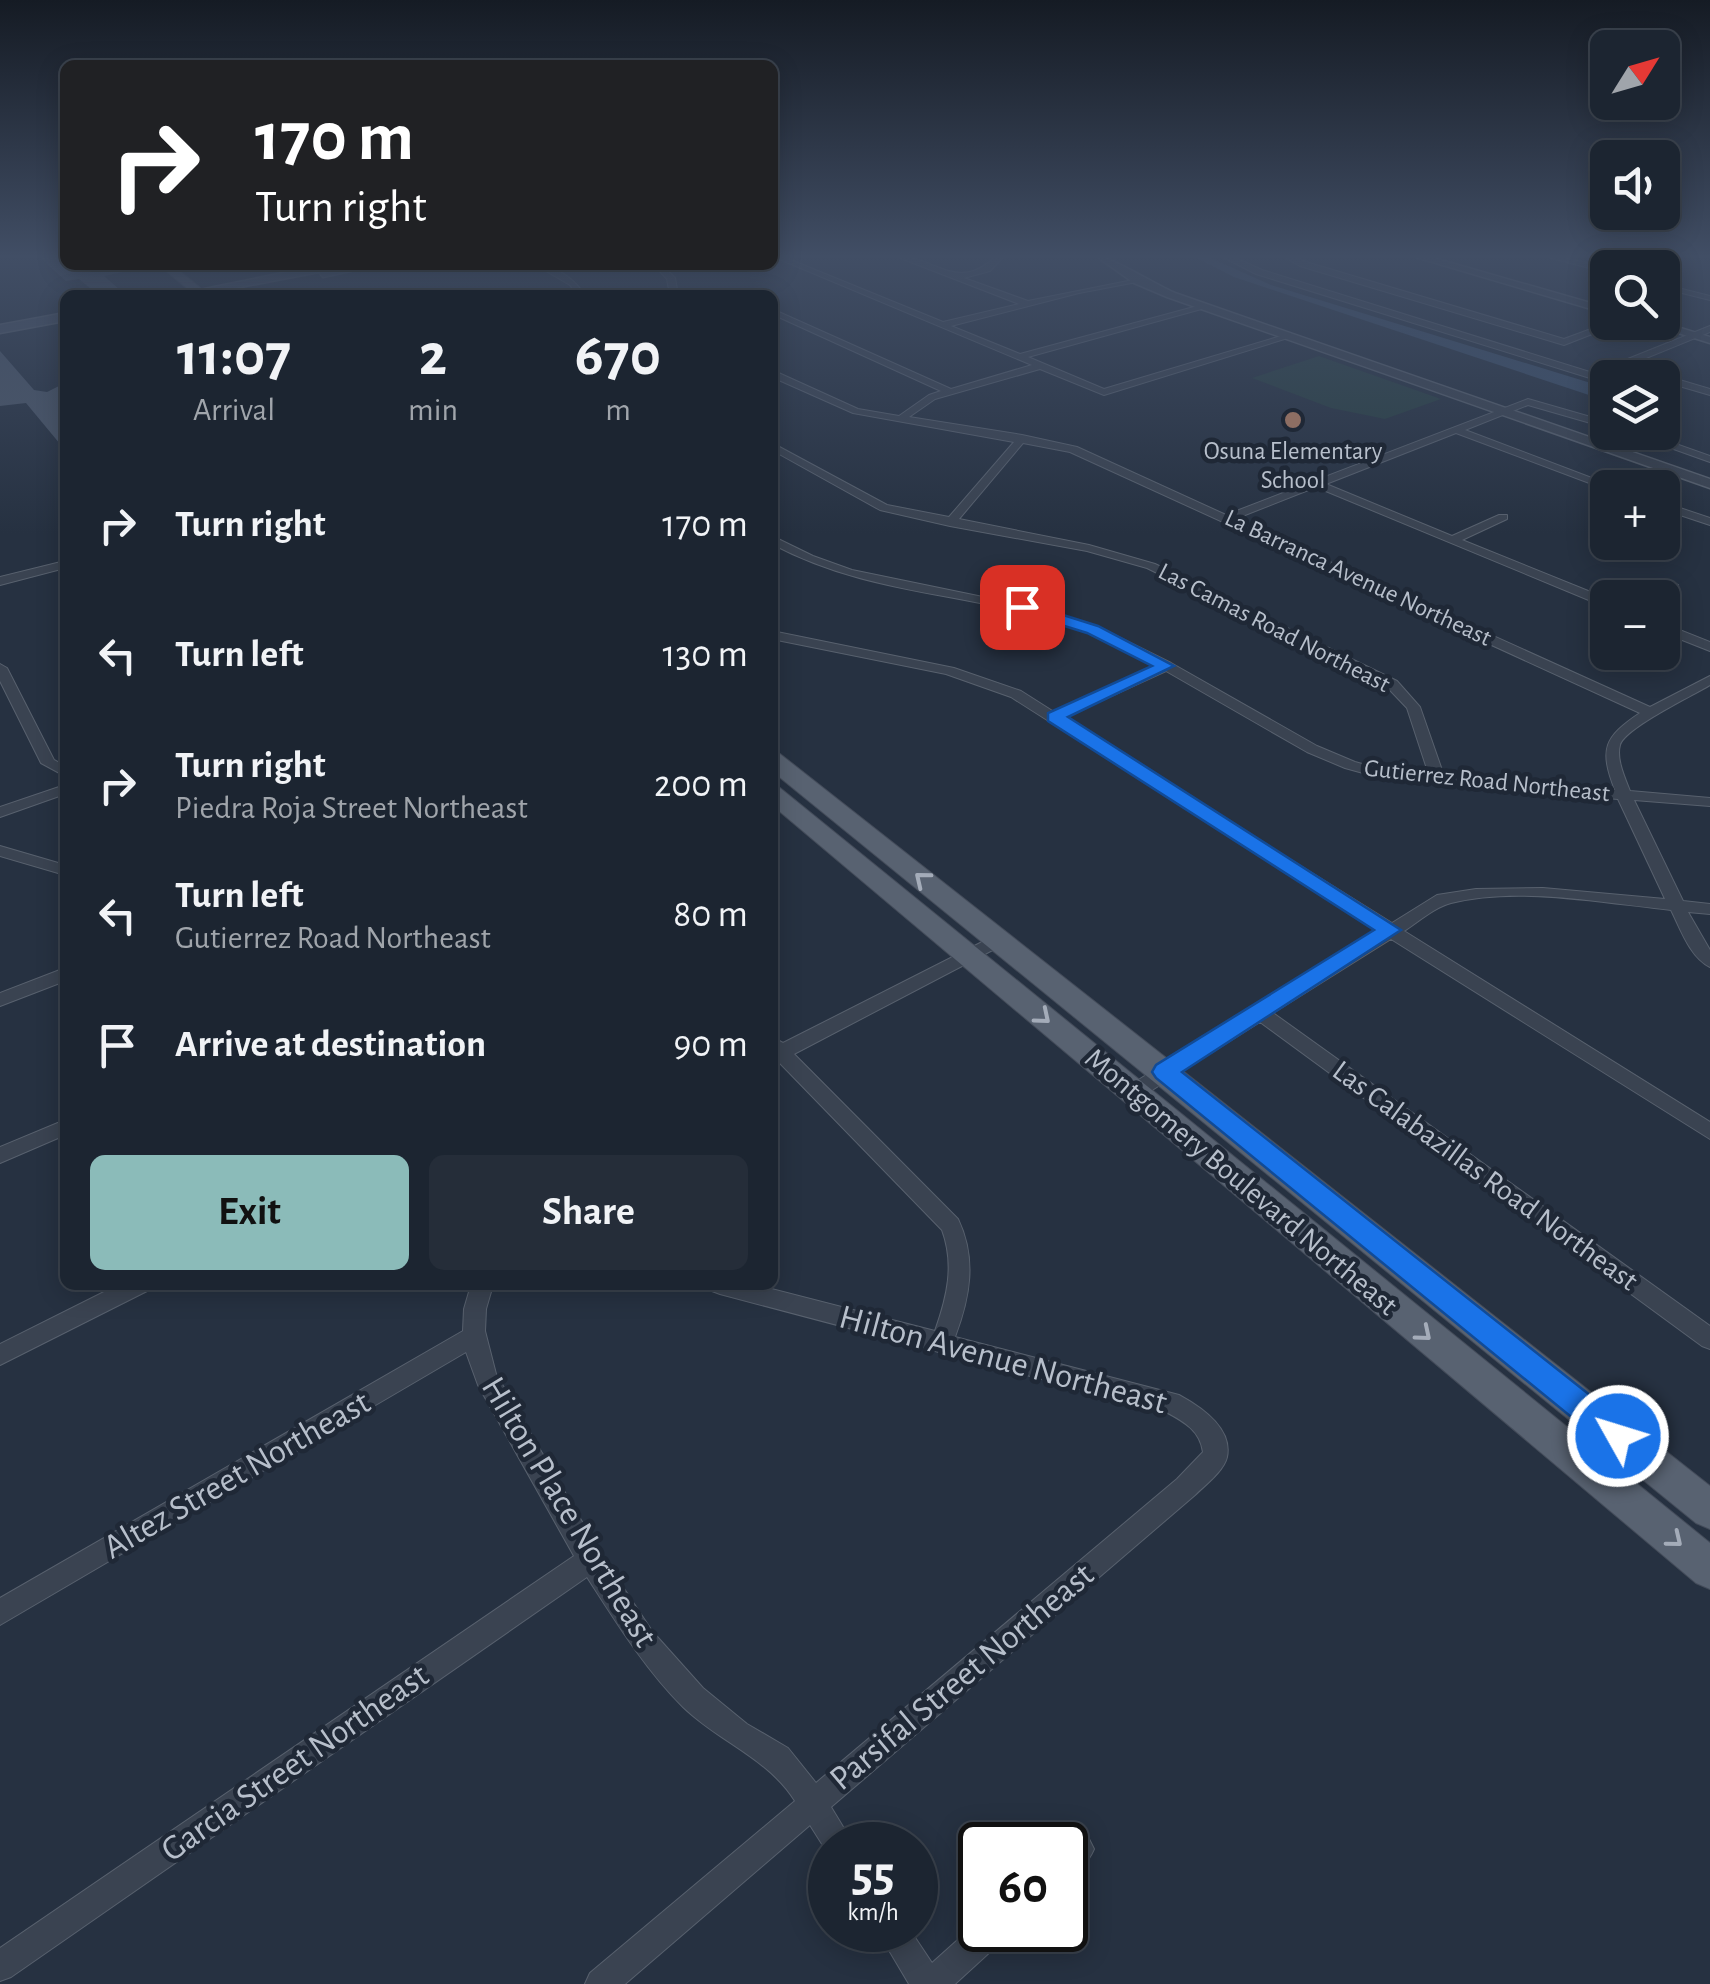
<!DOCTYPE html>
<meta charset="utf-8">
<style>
body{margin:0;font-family:"Alegreya Sans",sans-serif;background:#252d39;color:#f1f3f6;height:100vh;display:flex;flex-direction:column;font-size:38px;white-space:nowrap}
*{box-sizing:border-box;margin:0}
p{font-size:32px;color:#a0a5ab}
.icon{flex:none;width:55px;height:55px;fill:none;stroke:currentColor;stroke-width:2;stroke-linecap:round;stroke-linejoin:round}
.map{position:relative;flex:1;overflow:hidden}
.details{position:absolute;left:60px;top:290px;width:718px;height:1000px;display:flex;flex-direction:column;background:#1c2531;border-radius:15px;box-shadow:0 5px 25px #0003,0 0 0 2px #3a424d}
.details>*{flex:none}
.top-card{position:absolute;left:60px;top:60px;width:718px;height:210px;border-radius:15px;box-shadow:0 5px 25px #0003,0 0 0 2px #3a424d;background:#202124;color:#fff;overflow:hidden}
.needle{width:65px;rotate:53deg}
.controls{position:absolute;left:1590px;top:30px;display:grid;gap:20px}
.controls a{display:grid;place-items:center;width:90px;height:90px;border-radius:15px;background:#1c2531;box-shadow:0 5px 25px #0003,0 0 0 2px #3a424d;font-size:50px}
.speed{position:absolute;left:808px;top:1822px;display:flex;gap:20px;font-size:50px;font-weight:700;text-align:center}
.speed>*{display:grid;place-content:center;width:130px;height:130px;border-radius:50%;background:#1c2531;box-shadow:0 5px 25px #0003,0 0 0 2px #3a424d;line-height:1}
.speed small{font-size:25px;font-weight:400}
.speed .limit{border:5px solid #111;border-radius:15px;background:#fff;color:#111}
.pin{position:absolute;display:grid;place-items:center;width:85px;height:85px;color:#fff;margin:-42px;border-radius:20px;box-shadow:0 5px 15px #0006}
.me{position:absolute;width:110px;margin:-55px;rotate:309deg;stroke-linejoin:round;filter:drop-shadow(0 0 8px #0008)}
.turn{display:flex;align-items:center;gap:35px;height:210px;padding:0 30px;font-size:45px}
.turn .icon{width:130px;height:130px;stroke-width:2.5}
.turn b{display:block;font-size:70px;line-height:85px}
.eta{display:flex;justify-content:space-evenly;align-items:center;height:170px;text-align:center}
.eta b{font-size:60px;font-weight:600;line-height:70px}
.button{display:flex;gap:20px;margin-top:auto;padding:20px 30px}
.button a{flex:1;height:115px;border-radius:15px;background:#8bbbb9;color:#111;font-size:40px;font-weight:600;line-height:115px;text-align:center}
.button a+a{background:#252d39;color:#f1f3f6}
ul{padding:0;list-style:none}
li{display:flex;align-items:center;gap:30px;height:130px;padding:0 30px}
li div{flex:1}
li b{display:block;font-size:38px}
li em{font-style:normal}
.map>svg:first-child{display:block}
.green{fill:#283f42}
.water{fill:#3b4f6a}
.building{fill:#4c586a}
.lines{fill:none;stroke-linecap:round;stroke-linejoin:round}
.minor-casing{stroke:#58616e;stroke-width:2}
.tertiary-casing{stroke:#58616e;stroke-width:3}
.secondary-casing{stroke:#58616e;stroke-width:3}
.primary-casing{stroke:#444c5a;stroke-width:2}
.minor{fill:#3a4351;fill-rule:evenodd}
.tertiary{fill:#3a4351;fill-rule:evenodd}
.secondary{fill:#485264;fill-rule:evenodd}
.primary{fill:#586271;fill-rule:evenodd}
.oneway{stroke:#a4acb9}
.route{fill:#1a73e8;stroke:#114b97;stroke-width:2.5}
.education-dot{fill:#8d6e63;stroke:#1f2836;stroke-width:4}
.labels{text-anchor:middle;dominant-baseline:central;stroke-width:9;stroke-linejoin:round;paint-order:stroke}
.far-poi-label{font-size:25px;fill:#b7bfcb;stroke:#1f2836}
.far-street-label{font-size:25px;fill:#b7bfcb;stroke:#1f2836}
.street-label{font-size:30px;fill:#b7bfcb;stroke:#1f2836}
.near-street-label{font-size:35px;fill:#b7bfcb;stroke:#1f2836}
</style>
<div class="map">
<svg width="1710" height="1984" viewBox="0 0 1710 1984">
<rect width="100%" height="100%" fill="#263141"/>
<path class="green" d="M1319 356 1441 399 1385 419 1331 408 1252 378Z"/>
<path class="water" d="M1193 256H1206L1271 285 1607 388V401L1234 277Z"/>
<g class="building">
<path d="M38 256H65V265H122L123 272 104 276 120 290 97 294 79 279 66 281Z"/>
<path d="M0 351 34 390 47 392 65 383V450L26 403 0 406Z"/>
</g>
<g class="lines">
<g class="minor-casing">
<g id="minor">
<path d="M772 256H781L943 322 1019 304 895 256C936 256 957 294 996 256H1004L990 271 964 278 1028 301 1138 279 1142 281 1079 293 951 326 1020 354 1205 304V308L1028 357 1104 389 1291 333V337L1104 395 1040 369 935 399 909 417 1022 435 1077 447 1226 515 1528 399 1608 422V428L1528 405 1465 430 1618 488 1608 490 1456 433 1326 484 1452 536 1499 515H1507V519L1462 540 1608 599V608L1316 487 1235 519 1650 707 1710 676V685C1692 696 1625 728 1620 745 1616 759 1625 778 1630 791L1710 798V806L1634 800 1683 901 1710 904V914L1688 912 1710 950V967C1690 957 1681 930 1671 910 1604 903 1518 886 1451 903 1435 907 1418 922 1404 931L1710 1122V1139L1391 939 1273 1013 1710 1326V1349L1702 1346 1260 1022 1141 1097H1127L1125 1092 1127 1087 1379 931 1011 697 946 674 772 639V631L954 668 1021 691 1054 712 1157 665C1123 647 1089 631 1052 620 954 591 867 594 772 544V536L813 556 852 570 1012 603 1096 626 1171 663 1317 746 1355 762 1391 772 1429 775 1407 708 1387 687 1147 568 1087 551 950 526 880 510 772 450V443L887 505 949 517 1014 442 853 413 772 377V370L858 409 899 416 929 395 941 391 772 314V309L951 389 1032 365ZM1023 443 1070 452 1640 713C1604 737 1599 749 1615 790L1444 776 1420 707 1397 681 1155 564 1089 545 959 519ZM1166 671 1307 752 1345 768 1385 779 1618 799 1665 899 1543 888 1476 889 1437 895 1392 923 1063 718Z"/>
<path d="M1221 256H1231L1262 270 1593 373 1710 326V332L1629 365 1710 389V395L1662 381V378H1651L1621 368 1590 378 1256 274Z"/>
<path d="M1283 256H1293L1306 262 1564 339 1610 322H1623L1564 345 1300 266Z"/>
<path d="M1544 256H1557L1599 266 1638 258 1642 260 1608 268V273Z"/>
<path d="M536 265C556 265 574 279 585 295H577L570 285Z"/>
<path d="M654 265H662L675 278 678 295H670L667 279Z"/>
<path d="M1662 284 1710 296V300L1662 288Z"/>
<path d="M1626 432H1642L1710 456V462Z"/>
<path d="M1662 502 1710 518V525L1662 509Z"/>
<path d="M65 561V568L0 585V577Z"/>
<path d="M1668 582 1678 585 1659 598H1643Z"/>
<path d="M1662 623 1710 642V651L1662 632Z"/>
<path d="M0 664 7 668 54 760 65 766V776L41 763 0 681Z"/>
<path d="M65 785V794L0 817V807Z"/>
<path d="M0 846 65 865V875L0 856Z"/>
<path d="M998 934 1004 936 1006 940 1004 944 794 1054 958 1219C977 1259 970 1297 955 1337L1179 1395C1201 1407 1233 1428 1227 1457 1224 1471 1204 1486 1195 1495L831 1807 854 1845H830L829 1855 810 1825 625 1984H585L590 1973 795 1801C768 1758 719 1742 683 1707 645 1669 616 1622 587 1577L11 1977 0 1981V1948L574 1556 478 1385 466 1352 0 1625V1598L463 1331 464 1309 471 1285H493L486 1309 485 1331 496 1374 599 1551 652 1631 703 1688 747 1724 788 1748 816 1783 1177 1479 1203 1452C1200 1431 1185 1422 1166 1412L720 1294 712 1291 709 1285H756L935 1331C947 1297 955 1265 942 1230L772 1055V1037L783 1043Z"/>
<path d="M65 968V981L0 1006V993Z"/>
<path d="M65 1120V1135L0 1163V1147Z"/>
<path d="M118 1285H150L147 1291 0 1365V1344Z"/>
<path d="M1079 1834 1089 1839 1094 1849C1088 1863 1079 1871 1065 1877V1845H1062Z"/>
<path d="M980 1920V1930H1006L1002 1941 955 1984H909L877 1930H910L932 1963Z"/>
</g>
</g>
<g class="tertiary-casing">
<g id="tertiary">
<path d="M1096 256C1110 256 1156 285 1175 293L1710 479V488L1167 297 1134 283Z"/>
<path d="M1412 256H1427L1608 308V314Z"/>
<path d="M1643 322H1661L1710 337V343Z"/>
</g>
</g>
<g class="secondary-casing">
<g id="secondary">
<path d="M322 265H378L323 277 319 272 199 295H175Z"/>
<path d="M65 313V321L0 333V325Z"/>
</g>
</g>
<g class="primary-casing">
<g id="primary">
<path d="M159 265H172L209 295H195Z"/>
<path d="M772 752 780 754 1710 1486V1529L1696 1523 772 771Z"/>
<path d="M772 786 780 788 1710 1543V1589L1696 1583 772 805Z"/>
</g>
</g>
<use href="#minor" class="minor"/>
<use href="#tertiary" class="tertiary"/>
<use href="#secondary" class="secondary"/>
<use href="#primary" class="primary"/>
</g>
<defs><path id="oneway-chevron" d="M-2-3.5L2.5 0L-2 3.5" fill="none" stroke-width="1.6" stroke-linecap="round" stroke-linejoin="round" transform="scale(2.5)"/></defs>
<g class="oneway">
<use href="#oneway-chevron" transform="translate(922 879) rotate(-141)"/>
<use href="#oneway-chevron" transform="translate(1043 1017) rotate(40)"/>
<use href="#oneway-chevron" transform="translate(1424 1334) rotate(40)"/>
<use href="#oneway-chevron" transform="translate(1675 1540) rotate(39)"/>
</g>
<linearGradient id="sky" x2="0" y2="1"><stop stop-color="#151b24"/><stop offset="0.48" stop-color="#414e65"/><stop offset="1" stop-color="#414e65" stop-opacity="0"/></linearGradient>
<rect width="1710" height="534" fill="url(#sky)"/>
<path class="route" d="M1022 602 1098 626 1174 666 1068 717 1401 930 1182 1072 1629 1426 1634 1436 1629 1447 1618 1451 1608 1447 1156 1078 1152 1072 1156 1065 1374 930 1048 721V713L1152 666 1087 633 1016 611 1014 607Z"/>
<circle class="education-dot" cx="1293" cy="420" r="10"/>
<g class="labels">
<g class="far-poi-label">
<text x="1293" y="451">Osuna Elementary<tspan x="1293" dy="29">School</tspan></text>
</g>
<g class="far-street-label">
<text transform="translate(1358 578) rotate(25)">La Barranca Avenue Northeast</text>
<text transform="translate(1274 628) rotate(27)">Las Camas Road Northeast</text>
<text transform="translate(1487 781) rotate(6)">Gutierrez Road Northeast</text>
</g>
<g class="street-label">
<text transform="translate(1485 1176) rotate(36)">Las Calabazillas Road Northeast</text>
<text transform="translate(1241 1182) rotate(40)">Montgomery Boulevard Northeast</text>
</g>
<g class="near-street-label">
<text transform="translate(1003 1360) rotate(15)">Hilton Avenue Northeast</text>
<text transform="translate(237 1475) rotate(-30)">Altez Street Northeast</text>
<text transform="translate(569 1512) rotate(59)">Hilton Place Northeast</text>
<text transform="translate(962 1677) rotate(-40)">Parsifal Street Northeast</text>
<text transform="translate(295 1763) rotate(-35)">Garcia Street Northeast</text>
</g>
</g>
</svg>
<div class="controls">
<a><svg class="needle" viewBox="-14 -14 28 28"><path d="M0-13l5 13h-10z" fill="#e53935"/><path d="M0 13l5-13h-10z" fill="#a0a5ab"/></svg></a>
<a><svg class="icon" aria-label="sound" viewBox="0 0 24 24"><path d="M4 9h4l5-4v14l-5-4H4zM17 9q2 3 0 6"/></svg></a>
<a><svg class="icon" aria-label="search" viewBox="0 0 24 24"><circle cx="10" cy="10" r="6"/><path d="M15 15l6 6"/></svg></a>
<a><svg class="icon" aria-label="layers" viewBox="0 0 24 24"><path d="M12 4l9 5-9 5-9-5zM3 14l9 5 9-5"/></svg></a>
<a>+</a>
<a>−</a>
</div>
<div class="speed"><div>55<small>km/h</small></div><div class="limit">60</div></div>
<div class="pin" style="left:1022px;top:607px;background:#d93025"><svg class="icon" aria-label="arrive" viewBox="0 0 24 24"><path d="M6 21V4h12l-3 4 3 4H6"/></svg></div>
<svg class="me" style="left:1618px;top:1436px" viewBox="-20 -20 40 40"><circle r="17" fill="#1a73e8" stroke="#fff" stroke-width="3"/><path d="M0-11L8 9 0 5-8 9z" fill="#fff"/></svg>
<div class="top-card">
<div class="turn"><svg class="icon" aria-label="right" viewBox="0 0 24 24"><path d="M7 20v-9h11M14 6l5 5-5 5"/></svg><div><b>170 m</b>Turn right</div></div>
</div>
<section class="details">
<div class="eta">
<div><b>11:07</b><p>Arrival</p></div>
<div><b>2</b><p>min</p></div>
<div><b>670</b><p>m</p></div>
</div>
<ul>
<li><svg class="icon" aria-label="right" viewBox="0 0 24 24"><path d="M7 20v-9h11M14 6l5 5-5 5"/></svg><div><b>Turn right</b></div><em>170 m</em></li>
<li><svg class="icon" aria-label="left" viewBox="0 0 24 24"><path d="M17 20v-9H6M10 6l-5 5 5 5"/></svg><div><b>Turn left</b></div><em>130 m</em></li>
<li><svg class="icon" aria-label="right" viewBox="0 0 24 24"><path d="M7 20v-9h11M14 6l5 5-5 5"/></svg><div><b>Turn right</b><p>Piedra Roja Street Northeast</p></div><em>200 m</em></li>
<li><svg class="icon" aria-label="left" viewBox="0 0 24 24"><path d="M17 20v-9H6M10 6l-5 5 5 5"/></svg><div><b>Turn left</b><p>Gutierrez Road Northeast</p></div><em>80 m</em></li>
<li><svg class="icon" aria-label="arrive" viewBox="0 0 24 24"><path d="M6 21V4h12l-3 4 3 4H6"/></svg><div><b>Arrive at destination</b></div><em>90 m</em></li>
</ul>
<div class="button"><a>Exit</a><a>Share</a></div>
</section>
</div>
